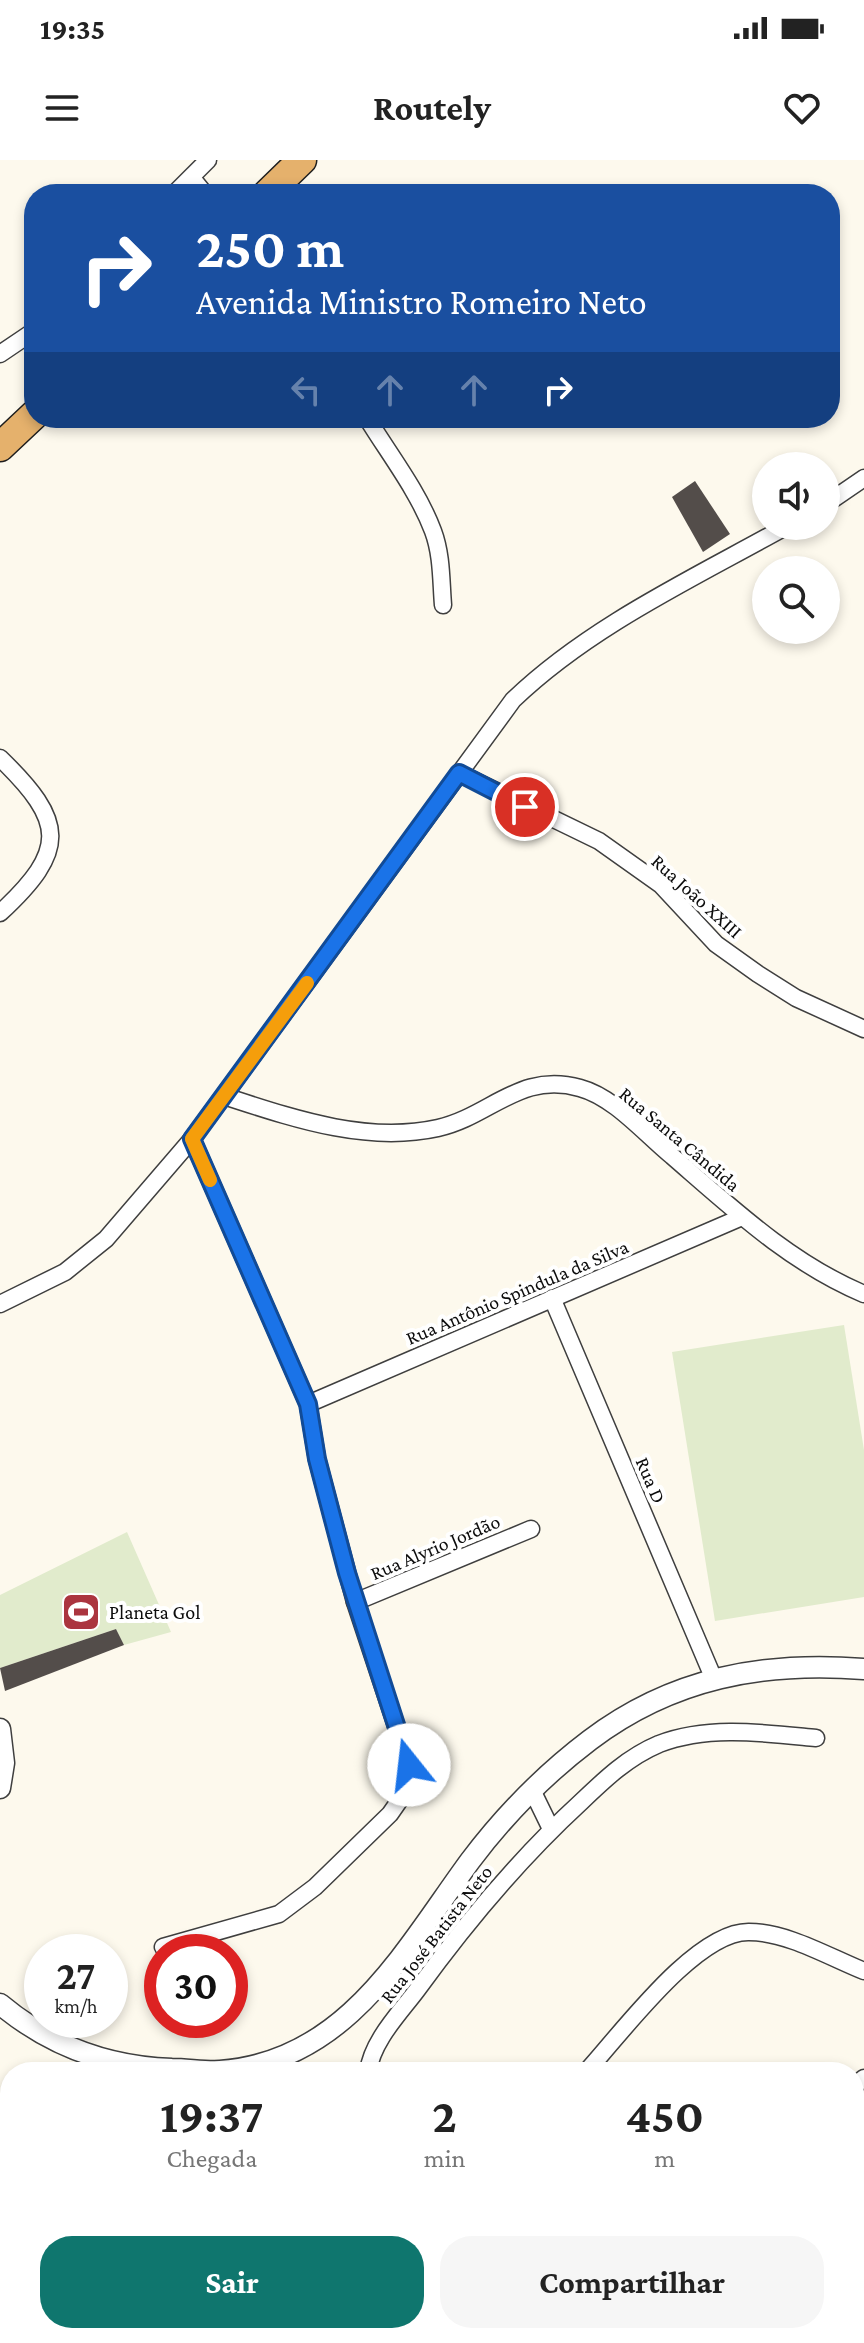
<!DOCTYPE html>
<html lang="pt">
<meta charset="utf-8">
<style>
body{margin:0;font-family:"Crimson Pro",serif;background:#f6f6f6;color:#222;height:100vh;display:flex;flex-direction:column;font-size:30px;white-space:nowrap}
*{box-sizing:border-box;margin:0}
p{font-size:26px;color:#767676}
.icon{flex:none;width:44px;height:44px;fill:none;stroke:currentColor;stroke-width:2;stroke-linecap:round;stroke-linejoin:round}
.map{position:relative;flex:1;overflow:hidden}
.drawer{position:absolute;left:0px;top:1902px;width:864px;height:282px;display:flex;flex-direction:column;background:#fff;border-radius:32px 32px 0 0;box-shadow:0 4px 12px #0003}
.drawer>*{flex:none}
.guide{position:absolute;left:24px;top:24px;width:816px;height:244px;border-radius:32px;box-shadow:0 4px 12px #0003;background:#1a4fa0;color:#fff;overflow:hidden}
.buttons{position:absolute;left:752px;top:292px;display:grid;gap:16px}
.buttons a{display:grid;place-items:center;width:88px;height:88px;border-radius:50%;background:#fff;box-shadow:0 4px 12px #0003;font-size:40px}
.speed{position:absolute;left:24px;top:1774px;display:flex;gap:16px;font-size:40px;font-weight:700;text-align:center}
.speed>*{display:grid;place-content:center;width:104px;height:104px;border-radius:50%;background:#fff;box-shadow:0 4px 12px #0003;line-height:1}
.speed small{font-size:20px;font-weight:400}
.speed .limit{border:12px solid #d22;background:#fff;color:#111}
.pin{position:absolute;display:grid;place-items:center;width:68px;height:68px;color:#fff;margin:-34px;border:4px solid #fff;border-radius:50%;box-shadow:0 2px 8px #0007}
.me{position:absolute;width:88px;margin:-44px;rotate:344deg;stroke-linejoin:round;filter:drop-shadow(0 0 6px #0008)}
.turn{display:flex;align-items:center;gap:28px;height:168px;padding:0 40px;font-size:36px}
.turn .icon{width:104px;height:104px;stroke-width:2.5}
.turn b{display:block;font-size:56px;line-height:68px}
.lanes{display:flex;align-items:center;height:76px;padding:0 40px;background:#0003;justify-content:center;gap:40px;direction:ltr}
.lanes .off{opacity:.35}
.eta{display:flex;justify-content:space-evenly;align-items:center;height:136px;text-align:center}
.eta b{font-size:48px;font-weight:700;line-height:56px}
.action{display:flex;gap:16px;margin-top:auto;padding:16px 40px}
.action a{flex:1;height:92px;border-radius:32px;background:#0f766e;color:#fff;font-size:32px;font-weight:700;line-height:92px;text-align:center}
.action a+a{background:#f6f6f6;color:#222}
.status{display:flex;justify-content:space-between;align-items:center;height:56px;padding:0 40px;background:#fff;direction:ltr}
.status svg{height:22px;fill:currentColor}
header{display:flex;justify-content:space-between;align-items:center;height:104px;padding:0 40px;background:#fff;font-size:36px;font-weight:700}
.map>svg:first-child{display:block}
.pitch{fill:#e1ebcc}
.building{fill:#534d4a}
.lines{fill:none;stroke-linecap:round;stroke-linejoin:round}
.minor-casing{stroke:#3f3f3f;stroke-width:19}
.tertiary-casing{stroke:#3f3f3f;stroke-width:23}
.trunk-casing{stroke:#1d1d1d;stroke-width:31}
.minor{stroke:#fff;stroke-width:16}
.tertiary{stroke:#fff;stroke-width:20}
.trunk{stroke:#e5b16c;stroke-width:28}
.route-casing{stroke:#114b97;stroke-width:20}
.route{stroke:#1a73e8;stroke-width:14}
.slow{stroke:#f59e0b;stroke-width:14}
.labels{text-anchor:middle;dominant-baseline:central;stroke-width:8;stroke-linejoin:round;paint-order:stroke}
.street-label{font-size:20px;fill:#0c0c0c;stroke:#fff}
.poi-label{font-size:20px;fill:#0c0c0c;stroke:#fff;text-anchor:start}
</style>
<div class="status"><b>19:35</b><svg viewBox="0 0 49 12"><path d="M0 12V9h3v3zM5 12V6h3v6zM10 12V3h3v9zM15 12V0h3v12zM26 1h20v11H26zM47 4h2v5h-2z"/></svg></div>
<header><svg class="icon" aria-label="menu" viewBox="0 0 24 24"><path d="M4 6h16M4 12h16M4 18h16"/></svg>Routely<svg class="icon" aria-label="heart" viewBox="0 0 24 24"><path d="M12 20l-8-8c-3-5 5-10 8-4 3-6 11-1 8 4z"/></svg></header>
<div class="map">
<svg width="864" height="2183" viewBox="0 0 864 2183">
<rect width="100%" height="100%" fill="#fdf9ed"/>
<g class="pitch">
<path d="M844 1165 864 1290V1437L715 1461 672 1192Z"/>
<path d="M127 1372 171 1472 124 1485 116 1469 0 1508V1435Z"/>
</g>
<g class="building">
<path d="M695 321 730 374 703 392 672 337Z"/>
<path d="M116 1469 124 1485 5 1531 0 1508Z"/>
</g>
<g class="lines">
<g class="minor-casing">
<g id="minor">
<path d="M192 18 205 34"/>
<path d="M174 34 208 0"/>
<path d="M0 194 34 171"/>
<path d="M367 258C389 294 418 331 433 371 442 395 441 421 443 445"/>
<path d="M826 344 864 318"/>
<path d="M0 598C66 662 68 690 0 753"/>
<path d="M459 613 599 681 661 725 716 784 758 814 796 838 864 869"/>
<path d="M224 936C292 958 366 984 438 968 491 956 520 911 580 928 614 937 645 974 672 996 732 1048 790 1103 864 1134"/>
<path d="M552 1138 713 1517"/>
<path d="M0 1144 65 1112 106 1079 192 979 513 540C590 466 694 418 787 366"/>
<path d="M308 1244 742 1057"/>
<path d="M355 1442 531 1369"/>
<path d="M532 1630 551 1669"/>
<path d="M163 1787 279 1754 315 1727 390 1654 406 1631 409 1605 355 1442 317 1299 308 1244 192 979"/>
<path d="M368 1912C372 1881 399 1854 417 1830 467 1761 519 1699 581 1642 605 1619 628 1597 659 1584 708 1565 765 1573 816 1578"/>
<path d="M586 1912C621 1874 696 1771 749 1772 787 1772 829 1797 864 1811"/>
<path d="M854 1926 864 1918"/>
<path d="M153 2183 163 2174"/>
<path d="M656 2183 661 2174"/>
</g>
</g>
<g class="tertiary-casing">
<g id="tertiary">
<path d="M0 1569 4 1603 0 1628"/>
<path d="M0 1844C49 1885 108 1907 172 1909 188 1909 205 1912 220 1911 346 1902 404 1791 470 1701 504 1656 545 1614 590 1580 672 1518 763 1501 864 1509"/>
</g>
</g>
<g class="trunk-casing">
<g id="trunk">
<path d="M267 34 302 0"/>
<path d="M0 287 34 255"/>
</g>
</g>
<use href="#minor" class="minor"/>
<use href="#tertiary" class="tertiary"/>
<use href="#trunk" class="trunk"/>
</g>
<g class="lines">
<g class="route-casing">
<path id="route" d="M409 1605 347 1413 317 1299 308 1244 192 979 459 613 525 647"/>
</g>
<use href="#route" class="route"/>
<path class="slow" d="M210 1020 192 979 307 823"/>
</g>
<defs>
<g id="stadium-square" transform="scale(2)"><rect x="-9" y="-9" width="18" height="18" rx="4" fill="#ab353f" stroke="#fff"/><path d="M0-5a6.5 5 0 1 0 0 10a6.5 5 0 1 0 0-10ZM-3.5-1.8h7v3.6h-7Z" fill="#fff"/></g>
</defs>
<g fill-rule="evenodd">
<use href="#stadium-square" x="81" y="1452"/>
</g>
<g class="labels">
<g class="street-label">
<text transform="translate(697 736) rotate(42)">Rua João XXIII</text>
<text transform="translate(680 979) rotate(40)">Rua Santa Cândida</text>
<text transform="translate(517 1132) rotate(-23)">Rua Antônio Spindula da Silva</text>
<text transform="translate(651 1320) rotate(67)">Rua D</text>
<text transform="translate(435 1387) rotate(-23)">Rua Alyrio Jordão</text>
<text transform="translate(436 1774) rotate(-52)">Rua José Batista Neto</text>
</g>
<g class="poi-label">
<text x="109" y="1452">Planeta Gol</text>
</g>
</g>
</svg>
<div class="buttons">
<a><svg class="icon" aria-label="sound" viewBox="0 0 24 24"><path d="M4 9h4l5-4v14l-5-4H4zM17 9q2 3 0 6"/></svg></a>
<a><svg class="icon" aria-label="search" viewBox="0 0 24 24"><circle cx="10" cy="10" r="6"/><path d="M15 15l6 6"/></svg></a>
</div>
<div class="speed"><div>27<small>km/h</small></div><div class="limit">30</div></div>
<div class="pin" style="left:525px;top:647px;background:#d93025"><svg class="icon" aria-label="arrive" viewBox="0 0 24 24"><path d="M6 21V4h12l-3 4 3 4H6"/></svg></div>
<svg class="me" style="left:409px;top:1605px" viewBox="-20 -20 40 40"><circle r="19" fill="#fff"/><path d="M0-13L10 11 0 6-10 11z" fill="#1a73e8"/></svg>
<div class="guide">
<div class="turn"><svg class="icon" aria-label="right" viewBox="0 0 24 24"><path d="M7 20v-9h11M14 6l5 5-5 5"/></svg><div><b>250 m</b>Avenida Ministro Romeiro Neto</div></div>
<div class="lanes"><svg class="icon off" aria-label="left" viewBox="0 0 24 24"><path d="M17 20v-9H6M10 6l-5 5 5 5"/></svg><svg class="icon off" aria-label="ahead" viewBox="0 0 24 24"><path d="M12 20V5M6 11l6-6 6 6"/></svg><svg class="icon off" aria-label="ahead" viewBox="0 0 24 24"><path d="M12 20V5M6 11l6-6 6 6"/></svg><svg class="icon" aria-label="right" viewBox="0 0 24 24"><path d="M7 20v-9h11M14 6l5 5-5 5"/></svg></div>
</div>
<section class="drawer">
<div class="eta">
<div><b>19:37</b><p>Chegada</p></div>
<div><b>2</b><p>min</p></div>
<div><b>450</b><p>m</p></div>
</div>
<div class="action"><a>Sair</a><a>Compartilhar</a></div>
</section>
</div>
